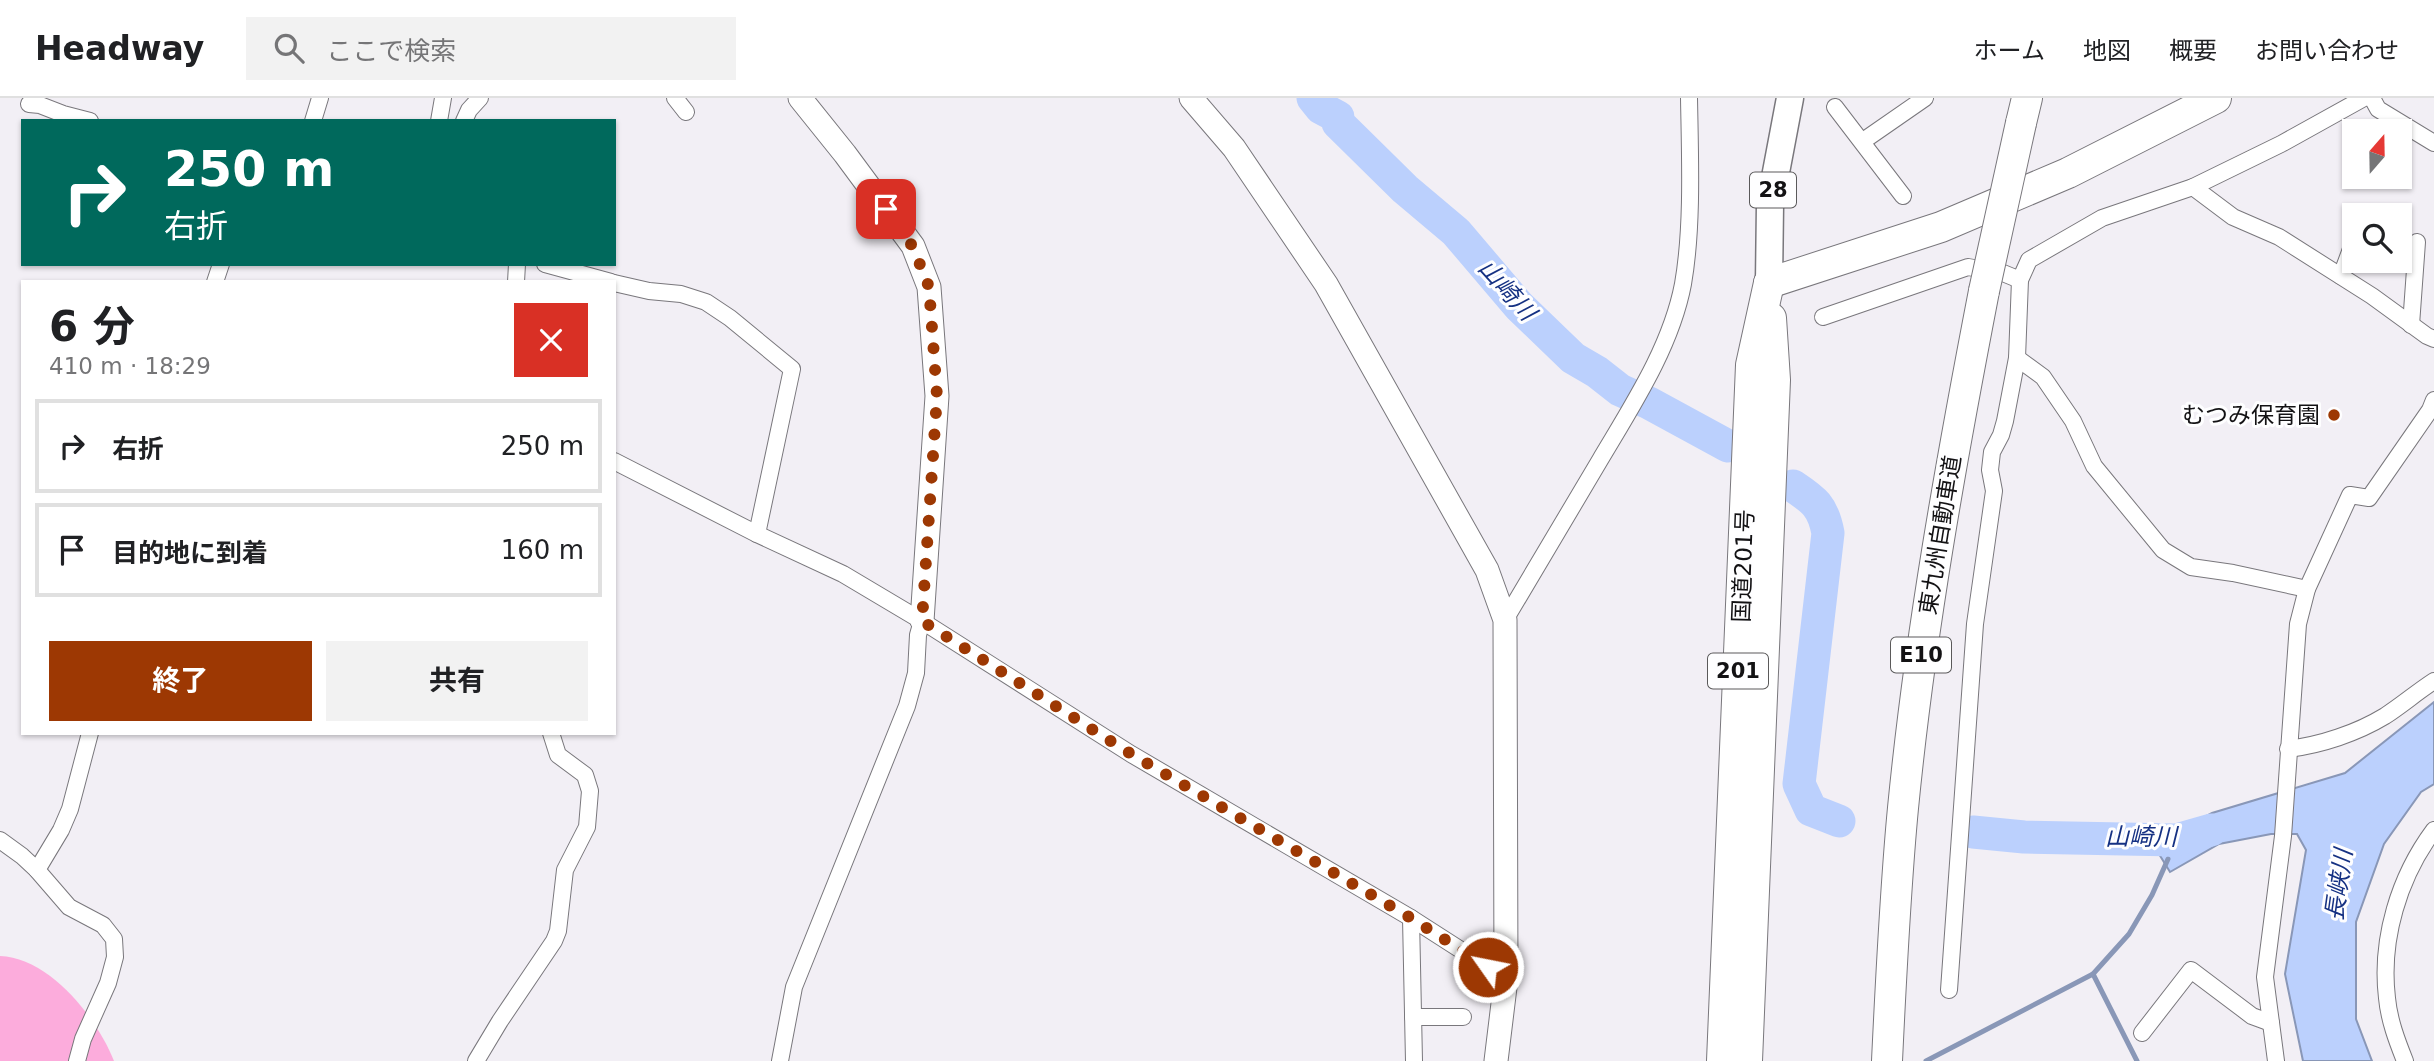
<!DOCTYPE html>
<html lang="ja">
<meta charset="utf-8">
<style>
body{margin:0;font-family:"DejaVu Sans","Noto Sans JP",sans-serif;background:#f2f2f2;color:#202124;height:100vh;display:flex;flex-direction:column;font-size:26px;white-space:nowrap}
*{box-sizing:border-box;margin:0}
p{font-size:23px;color:#757577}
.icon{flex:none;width:38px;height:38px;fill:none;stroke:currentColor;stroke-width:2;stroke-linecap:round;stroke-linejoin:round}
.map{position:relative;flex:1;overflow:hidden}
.sheet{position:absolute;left:21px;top:182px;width:595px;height:455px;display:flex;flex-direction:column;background:#fff;border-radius:0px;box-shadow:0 2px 5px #0004}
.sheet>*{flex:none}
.guide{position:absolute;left:21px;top:21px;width:595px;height:147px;border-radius:0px;box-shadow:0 2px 5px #0004;background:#00695c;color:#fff;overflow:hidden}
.needle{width:46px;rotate:20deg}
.tools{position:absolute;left:2342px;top:21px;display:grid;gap:14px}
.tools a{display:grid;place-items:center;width:70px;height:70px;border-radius:0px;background:#fff;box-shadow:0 2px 5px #0004;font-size:35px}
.pin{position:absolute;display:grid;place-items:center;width:60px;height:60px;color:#fff;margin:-30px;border-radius:14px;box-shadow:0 4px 10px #0006}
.me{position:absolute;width:77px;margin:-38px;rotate:303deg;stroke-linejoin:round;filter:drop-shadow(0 0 5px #0008)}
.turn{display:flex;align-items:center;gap:24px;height:147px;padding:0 28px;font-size:32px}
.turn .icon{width:91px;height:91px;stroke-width:2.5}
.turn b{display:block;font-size:49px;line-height:60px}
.round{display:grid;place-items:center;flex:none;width:74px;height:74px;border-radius:0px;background:#f2f2f2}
.headline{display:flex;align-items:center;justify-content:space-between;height:119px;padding:0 28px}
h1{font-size:42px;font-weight:700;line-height:52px}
.action{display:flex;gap:14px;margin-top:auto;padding:14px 28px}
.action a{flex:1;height:80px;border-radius:0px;background:#9d3803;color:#fff;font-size:28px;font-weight:700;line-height:80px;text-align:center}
.action a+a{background:#f2f2f2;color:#202124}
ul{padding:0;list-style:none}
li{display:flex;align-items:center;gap:21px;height:94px;margin:0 14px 10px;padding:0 14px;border:4px solid #e0e0e0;border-radius:0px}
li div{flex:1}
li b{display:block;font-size:26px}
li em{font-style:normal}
header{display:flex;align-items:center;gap:42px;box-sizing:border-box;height:98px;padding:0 35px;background:#fff;border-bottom:2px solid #e0e0e0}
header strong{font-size:33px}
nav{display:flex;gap:38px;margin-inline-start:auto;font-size:24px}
.search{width:490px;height:63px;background:#f2f2f2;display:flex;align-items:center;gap:18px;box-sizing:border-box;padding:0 24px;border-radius:0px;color:#757577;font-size:26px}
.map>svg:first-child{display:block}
.green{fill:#fcacdc}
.water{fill:#bbd0fd;stroke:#8997b7;stroke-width:2}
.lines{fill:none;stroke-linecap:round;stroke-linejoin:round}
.stream{stroke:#8997b7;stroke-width:5}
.river{stroke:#bbd0fd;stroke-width:33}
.street-casing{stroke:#79777c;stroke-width:18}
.secondary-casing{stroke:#79777c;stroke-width:25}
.primary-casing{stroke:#79777c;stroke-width:29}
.highway-casing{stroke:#79777c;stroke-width:32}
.street{stroke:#fff;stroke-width:16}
.secondary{stroke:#fff;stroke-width:23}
.primary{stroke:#fff;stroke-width:26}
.highway{stroke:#fff;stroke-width:30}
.highway-bridge-casing{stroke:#79777c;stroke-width:32;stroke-linecap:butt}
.highway-bridge{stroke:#fff;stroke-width:30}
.route{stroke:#9d3803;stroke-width:12;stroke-dasharray:0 21.6}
.poi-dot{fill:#9d3803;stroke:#fefeff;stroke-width:2.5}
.labels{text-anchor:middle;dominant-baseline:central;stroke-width:6;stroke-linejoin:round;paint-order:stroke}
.shield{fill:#fefeff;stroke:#5a595a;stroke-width:2}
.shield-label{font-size:21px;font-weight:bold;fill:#131214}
.poi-label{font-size:23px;fill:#131214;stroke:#fefeff;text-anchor:end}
.street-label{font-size:23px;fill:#131214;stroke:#fefeff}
.water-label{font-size:24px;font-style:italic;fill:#153183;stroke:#fefeff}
</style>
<header>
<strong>Headway</strong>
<div class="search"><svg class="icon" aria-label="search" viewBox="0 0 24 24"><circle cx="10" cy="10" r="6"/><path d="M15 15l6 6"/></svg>ここで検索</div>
<nav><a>ホーム</a><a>地図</a><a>概要</a><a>お問い合わせ</a></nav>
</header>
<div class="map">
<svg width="2434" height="963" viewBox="0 0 2434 963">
<rect width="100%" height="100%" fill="#f2eff5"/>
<path class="green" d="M0 858C50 860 97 920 114 963H0Z"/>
<path class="water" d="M2434 604V686L2421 694 2384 746 2356 824V921L2372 963H2303L2285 876 2306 752 2297 736H2271L2219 746 2170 774 2159 756 2173 736 2212 715 2345 675Z"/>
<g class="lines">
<g class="stream">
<path d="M2093 876 2137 963"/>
<path d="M1926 963 2093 876 2129 836 2152 797 2168 761"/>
</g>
<g class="river">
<path d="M1313 0 1321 10 1338 19V25L1405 91 1456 134 1519 208 1573 260 1597 274 1620 292 1649 305 1728 348"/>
<path d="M1793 388C1814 402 1823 408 1828 435L1799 686 1811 712 1839 723"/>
<path d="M1973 734 2024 739 2176 742 2211 732"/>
</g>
<g class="street-casing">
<g id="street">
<path d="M675 0 686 14"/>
<path d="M2372 0 2378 11 2434 45"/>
<path d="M29 6 40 7 63 16 90 23"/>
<path d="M1835 9 1903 98"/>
<path d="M313 23 320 0"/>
<path d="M439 23 443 0"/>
<path d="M464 23 469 12 480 0"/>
<path d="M1863 43 1925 0"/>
<path d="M2193 89 2233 119 2279 139 2372 198 2427 238 2434 241"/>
<path d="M2363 117 2364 114"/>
<path d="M545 166 611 184"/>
<path d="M2341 178 2354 143"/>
<path d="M215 184 221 166"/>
<path d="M516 184 517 166"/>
<path d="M614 185 649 193 681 196 706 204 730 220 792 271 757 436"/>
<path d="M1823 219 1968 169 2003 175 2020 182"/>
<path d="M2411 227 2417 144"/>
<path d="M2017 260 2043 279 2073 323 2094 368 2163 452 2191 469 2233 475 2307 491"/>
<path d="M614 363 757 436 843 476 922 523 1131 656 1411 820 1506 881"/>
<path d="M1505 522C1536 469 1568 416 1600 362 1632 308 1671 249 1683 186 1693 129 1690 58 1689 0"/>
<path d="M2288 651C2321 647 2357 635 2385 618 2402 607 2417 594 2434 583"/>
<path d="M0 742 22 758 37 772 69 809 103 827 114 841 115 859 108 885 83 941 77 963"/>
<path d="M37 772 61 732 70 711 90 635"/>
<path d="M1411 820 1414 963"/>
<path d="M1949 892 1975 526 1994 393 1990 372 1992 354 2001 337 2005 323 2017 260 2020 182 2029 162 2102 120 2193 89 2281 46 2364 0"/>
<path d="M1413 919H1463"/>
<path d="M2142 935 2191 872 2252 918 2271 925"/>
<path d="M476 963 500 923 554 843 558 833 565 772 587 729 590 693 585 677 558 657 551 635"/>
<path d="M780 963 794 889 907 608 916 575 918 537 922 523"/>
<path d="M2276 963 2265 879 2283 738 2298 526 2307 491 2350 397 2369 400 2430 312 2434 302"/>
<path d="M2405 963C2397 943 2389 922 2387 900 2380 841 2399 779 2434 732"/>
</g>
</g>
<g class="secondary-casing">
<g id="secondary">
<path d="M800 0 845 56 913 148 929 189 937 298 922 523"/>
<path d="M1191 0 1234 50 1326 186 1487 472 1505 522 1506 881 1496 963"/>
</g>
</g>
<g class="primary-casing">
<path id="primary" d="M1769 185 1770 106 1790 0"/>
</g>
<g class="highway-casing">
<g id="highway">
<path d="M2021 25 2027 0"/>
<path d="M1769 185 1941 129 2068 75 2216 0"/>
<path d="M1722 963 1751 267 1769 185"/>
<path d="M1747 963 1775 282 1771 220"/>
<path d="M1887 963C1891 879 1895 794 1903 710 1920 536 1951 364 1984 193"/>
</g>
</g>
<use href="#street" class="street"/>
<use href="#secondary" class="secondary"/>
<use href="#primary" class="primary"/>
<use href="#highway" class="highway"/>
<g class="highway-bridge-casing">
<path id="highway-bridge" d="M1984 193 2021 25"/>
</g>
<use href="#highway-bridge" class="highway-bridge"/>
</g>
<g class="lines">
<path class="route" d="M886 111 913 149 929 189 937 298 922 523 1131 656 1411 820 1488 869"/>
</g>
<circle class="poi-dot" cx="2334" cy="317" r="7"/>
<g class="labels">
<g class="shield">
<rect x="1750" y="74.5" width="46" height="35" rx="5"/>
<rect x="1891" y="539.5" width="60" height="35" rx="5"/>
<rect x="1708" y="555.5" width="60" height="35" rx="5"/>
</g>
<g class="shield-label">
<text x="1773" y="92">28</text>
<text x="1921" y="557">E10</text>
<text x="1738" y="573">201</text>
</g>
<g class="poi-label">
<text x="2320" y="317">むつみ保育園</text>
</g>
<g class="street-label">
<text transform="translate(1940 437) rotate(-81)">東九州自動車道</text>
<text transform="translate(1743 468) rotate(-88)">国道201号</text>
</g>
<g class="water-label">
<text transform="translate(1507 192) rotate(48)">山崎川</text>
<text x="2141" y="739">山崎川</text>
<text transform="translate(2339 787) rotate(-82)">長峡川</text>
</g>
</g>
</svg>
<div class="tools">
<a><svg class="needle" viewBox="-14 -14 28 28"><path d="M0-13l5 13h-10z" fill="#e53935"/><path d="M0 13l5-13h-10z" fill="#757577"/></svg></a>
<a><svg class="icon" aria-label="search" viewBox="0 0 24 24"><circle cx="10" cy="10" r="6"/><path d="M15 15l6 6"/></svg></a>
</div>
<div class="pin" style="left:886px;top:111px;background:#d93025"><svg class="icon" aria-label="arrive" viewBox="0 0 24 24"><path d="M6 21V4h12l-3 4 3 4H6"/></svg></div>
<svg class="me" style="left:1488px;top:869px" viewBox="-20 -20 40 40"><circle r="17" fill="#9d3803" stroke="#fff" stroke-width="3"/><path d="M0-11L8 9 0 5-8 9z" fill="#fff"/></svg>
<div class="guide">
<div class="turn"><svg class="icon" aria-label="right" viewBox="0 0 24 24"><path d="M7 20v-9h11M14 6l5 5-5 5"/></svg><div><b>250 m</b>右折</div></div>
</div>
<section class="sheet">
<div class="headline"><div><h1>6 分</h1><p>410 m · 18:29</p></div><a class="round" style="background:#d93025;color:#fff"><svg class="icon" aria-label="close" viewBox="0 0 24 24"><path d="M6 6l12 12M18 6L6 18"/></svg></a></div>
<ul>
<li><svg class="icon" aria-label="right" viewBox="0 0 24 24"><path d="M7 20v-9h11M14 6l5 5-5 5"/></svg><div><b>右折</b></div><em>250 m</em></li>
<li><svg class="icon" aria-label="arrive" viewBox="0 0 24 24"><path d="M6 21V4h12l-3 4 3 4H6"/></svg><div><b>目的地に到着</b></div><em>160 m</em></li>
</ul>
<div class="action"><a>終了</a><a>共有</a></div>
</section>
</div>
